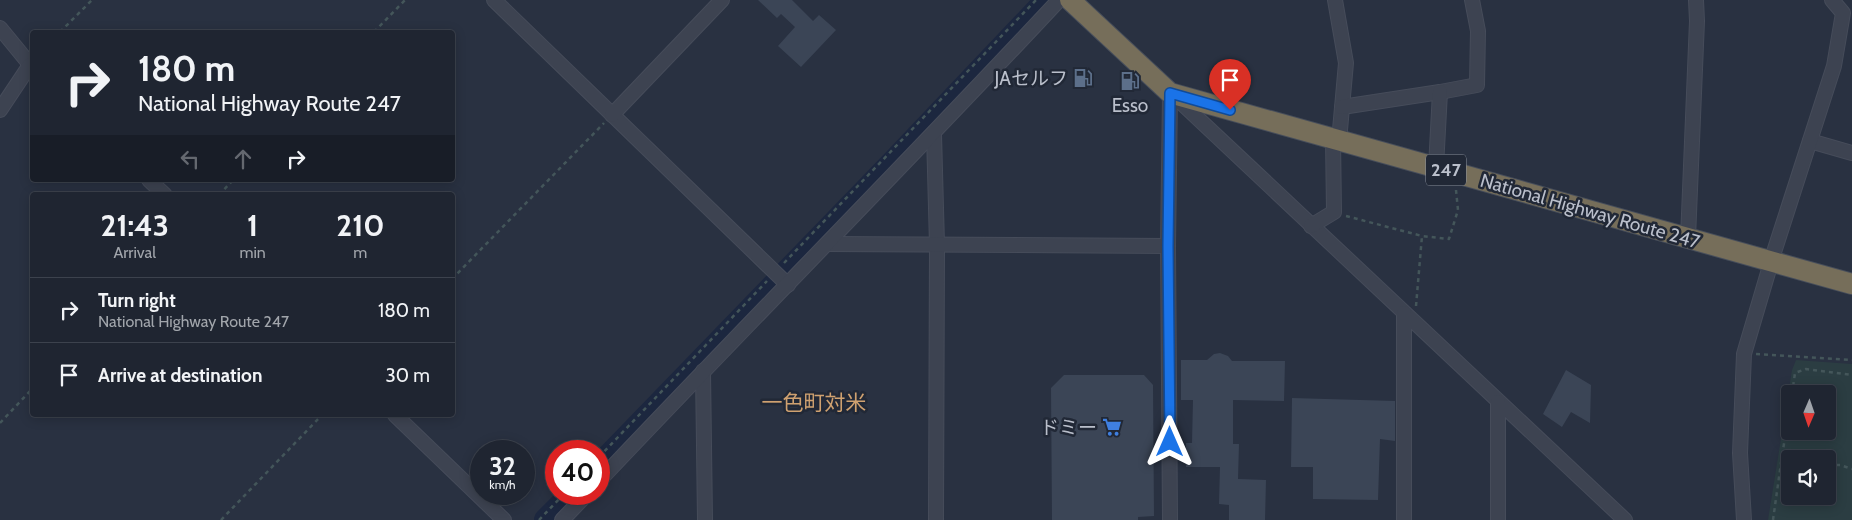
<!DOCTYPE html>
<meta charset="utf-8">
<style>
body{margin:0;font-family:Cabin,"Noto Sans JP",sans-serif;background:#2c313d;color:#f1f3f6;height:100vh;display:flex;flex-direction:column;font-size:19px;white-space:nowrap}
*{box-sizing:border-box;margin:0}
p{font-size:16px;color:#a1a5ab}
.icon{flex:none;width:28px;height:28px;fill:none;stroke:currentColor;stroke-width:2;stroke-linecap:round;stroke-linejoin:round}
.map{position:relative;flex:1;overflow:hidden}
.panel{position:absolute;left:30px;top:192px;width:425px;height:225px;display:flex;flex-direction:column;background:#1f2531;border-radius:5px;box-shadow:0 2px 12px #0003,0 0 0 1px #3c424d}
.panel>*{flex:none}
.guide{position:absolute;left:30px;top:30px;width:425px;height:152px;border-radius:5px;box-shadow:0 2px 12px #0003,0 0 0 1px #3c424d;background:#1f2531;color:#f1f3f6;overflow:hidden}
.needle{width:32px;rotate:182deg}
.fabs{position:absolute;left:1781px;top:385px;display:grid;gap:10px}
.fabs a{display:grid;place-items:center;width:55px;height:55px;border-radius:5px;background:#1f2531;box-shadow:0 2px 12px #0003,0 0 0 1px #3c424d;font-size:25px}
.speed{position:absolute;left:470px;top:440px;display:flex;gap:10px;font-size:25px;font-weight:700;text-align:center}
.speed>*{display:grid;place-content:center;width:65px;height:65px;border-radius:50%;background:#1f2531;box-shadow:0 2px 12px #0003,0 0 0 1px #3c424d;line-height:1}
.speed small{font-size:12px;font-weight:400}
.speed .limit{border:8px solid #d22;background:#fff;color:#111}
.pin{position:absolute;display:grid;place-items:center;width:42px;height:42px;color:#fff;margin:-51px -21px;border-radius:50% 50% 50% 0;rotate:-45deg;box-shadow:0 0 5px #0007}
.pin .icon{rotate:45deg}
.me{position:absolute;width:55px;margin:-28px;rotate:0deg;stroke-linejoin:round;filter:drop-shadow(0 0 4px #0008)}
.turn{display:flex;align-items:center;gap:18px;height:105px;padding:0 25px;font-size:22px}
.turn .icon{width:65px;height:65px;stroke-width:2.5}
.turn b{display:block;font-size:35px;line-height:42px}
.lanes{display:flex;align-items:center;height:48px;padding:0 25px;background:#0003;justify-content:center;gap:25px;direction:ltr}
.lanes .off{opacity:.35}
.eta{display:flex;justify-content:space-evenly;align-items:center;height:85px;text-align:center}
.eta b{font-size:30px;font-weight:700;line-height:35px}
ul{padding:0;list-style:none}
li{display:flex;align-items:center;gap:15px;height:65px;padding:0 25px;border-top:1px solid #3c424d}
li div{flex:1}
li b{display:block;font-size:19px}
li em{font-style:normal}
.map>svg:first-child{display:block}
.green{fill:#2b3d42;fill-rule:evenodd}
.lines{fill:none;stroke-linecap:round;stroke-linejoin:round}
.river{stroke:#1c273f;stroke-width:24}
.building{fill:#3b4556}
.minor-casing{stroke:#464c5a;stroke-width:16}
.highway-casing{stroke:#474e5b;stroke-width:22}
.path{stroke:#44565a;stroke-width:2.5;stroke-dasharray:4 4;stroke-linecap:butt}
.minor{stroke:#3d4351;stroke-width:14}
.highway{stroke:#766e5a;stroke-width:20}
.route-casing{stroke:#114b97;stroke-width:12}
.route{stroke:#1a73e8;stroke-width:9}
.labels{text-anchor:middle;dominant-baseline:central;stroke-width:5;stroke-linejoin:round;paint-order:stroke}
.shield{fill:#212836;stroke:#8c929e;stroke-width:1}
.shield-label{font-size:18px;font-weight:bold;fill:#babfcb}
.poi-label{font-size:19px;fill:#babfcb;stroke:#212836;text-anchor:end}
.street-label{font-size:19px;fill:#babfcb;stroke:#212836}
.quarter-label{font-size:21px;fill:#cfa170;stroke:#212836}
</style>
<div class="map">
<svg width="1852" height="520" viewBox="0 0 1852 520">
<rect width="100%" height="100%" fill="#293141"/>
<path class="green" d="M1796 360 1852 364V520H1768L1792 370ZM1790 394H1828V431H1790ZM1790 459H1828V496H1790Z"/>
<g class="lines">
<g class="river">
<path d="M599 466 895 160 1047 0"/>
<path d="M546 520 572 494"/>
</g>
</g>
<g class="building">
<path d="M758 0H792L813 21 819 15 836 30 801 67 778 46 795 27 781 14 777 18Z"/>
<path d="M1220 353 1228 356 1232 361H1285L1284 401 1233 400V444H1239L1238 479 1266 480 1265 520H1229V505L1219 504 1220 467H1186V443H1192L1193 400H1181V360H1207L1214 354Z"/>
<path d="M1566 370 1591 385 1590 423 1571 412 1562 427 1543 414Z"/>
<path d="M1064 375H1144L1153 385 1154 516 1138 517V520H1052L1051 388Z"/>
<path d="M1292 398 1395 401V441L1380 439 1378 500 1313 499V467H1291Z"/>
</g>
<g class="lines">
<g class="minor-casing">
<g id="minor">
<path d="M494 0 788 285"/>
<path d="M1335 0 1346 63 1339 141"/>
<path d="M0 28 32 67"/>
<path d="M1173 95 1625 520"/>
<path d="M1342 107 1440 92 1477 85 1478 31 1472 0"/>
<path d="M0 110 30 65"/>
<path d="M612 115 722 0"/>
<path d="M934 134 937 245 936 520"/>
<path d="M1810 141 1852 153"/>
<path d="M1436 167 1440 92"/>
<path d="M149 180 165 195"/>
<path d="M1311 226 1334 212 1333 139"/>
<path d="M1688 238 1697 21 1696 0"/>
<path d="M827 244 1168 246"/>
<path d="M703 371 705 520"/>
<path d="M1498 402V520"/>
<path d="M395 415 504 520"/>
<path d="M599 481C751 320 908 162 1059 0"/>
<path d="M562 520 587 494"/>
<path d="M1170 520 1168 246 1170 93"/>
<path d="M1404 520V313"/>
<path d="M1744 520 1740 453 1744 354 1775 249 1834 66 1843 13 1832 0"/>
</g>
</g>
<g class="highway-casing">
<path id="highway" d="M1070 0 1170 93 1852 284"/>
</g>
<g class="path">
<path d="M60 32 92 0"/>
<path d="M374 32 405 0"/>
<path d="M219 195 233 180"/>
<path d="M1346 216 1422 236"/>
<path d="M784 263 1036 0"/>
<path d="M452 279 604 123"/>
<path d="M1416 306 1422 236 1449 239 1458 210 1456 190"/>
<path d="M1756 354 1852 360"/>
<path d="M1792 394 1795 373 1806 369 1852 375"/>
<path d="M0 423 32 389"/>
<path d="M599 457 767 281"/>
<path d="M1781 463 1790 405"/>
<path d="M1828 465H1840L1852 469"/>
<path d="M221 520 322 415"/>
<path d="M539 520 564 494"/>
<path d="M1773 520 1781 463 1790 464"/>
</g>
<use href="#minor" class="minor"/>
<use href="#highway" class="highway"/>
</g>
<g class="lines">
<g class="route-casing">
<path id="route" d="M1170 442 1168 246 1170 93 1230 110"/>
</g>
<use href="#route" class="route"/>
</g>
<defs>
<g id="fuel-bare" transform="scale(1.5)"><path d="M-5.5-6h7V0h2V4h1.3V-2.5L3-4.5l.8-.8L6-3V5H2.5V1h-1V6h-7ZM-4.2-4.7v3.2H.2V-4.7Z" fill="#5c6f8a" stroke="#212836" stroke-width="2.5" paint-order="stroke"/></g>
<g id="supermarket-bare" transform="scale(1.5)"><path d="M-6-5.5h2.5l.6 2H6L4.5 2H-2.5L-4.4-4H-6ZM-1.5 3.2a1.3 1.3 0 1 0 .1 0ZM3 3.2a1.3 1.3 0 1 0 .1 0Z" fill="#3f7fe0" stroke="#212836" stroke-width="2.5" paint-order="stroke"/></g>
</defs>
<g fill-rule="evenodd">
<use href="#fuel-bare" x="1083" y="78"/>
<use href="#fuel-bare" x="1130" y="81"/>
<use href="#supermarket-bare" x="1112" y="427"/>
</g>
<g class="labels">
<rect class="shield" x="1426" y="154.5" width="40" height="31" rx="4"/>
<g class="shield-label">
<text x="1446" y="170">247</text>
</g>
<g class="poi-label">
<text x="1068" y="78">JAセルフ</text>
<text x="1130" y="105" text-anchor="middle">Esso</text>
<text x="1097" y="427">ドミー</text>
</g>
<g class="street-label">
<text transform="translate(1590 211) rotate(16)">National Highway Route 247</text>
</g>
<g class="quarter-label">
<text x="814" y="402">一色町対米</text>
</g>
</g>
</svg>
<div class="fabs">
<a><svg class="needle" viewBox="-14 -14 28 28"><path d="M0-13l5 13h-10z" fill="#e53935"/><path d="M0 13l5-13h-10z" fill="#a1a5ab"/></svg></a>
<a><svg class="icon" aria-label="sound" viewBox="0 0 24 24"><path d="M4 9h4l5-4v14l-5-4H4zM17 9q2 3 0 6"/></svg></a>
</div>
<div class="speed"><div>32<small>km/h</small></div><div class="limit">40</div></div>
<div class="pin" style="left:1230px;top:110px;background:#d93025"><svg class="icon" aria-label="arrive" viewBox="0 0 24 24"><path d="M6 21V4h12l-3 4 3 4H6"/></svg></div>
<svg class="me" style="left:1170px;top:442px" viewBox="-20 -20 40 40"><path d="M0-17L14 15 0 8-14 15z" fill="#1a73e8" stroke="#fff" stroke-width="4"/></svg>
<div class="guide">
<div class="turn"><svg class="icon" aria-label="right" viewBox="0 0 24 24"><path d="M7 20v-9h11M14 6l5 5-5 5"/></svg><div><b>180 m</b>National Highway Route 247</div></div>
<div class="lanes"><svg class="icon off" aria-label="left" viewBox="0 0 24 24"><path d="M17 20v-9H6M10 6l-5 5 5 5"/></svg><svg class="icon off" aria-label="ahead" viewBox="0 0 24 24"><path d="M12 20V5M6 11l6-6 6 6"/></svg><svg class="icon" aria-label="right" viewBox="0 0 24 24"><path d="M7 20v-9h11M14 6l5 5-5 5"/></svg></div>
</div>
<section class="panel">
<div class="eta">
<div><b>21:43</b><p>Arrival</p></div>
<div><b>1</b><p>min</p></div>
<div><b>210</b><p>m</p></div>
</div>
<ul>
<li><svg class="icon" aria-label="right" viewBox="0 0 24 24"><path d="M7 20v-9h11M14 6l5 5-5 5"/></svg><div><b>Turn right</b><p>National Highway Route 247</p></div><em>180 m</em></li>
<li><svg class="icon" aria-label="arrive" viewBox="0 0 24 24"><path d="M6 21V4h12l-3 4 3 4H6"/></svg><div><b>Arrive at destination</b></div><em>30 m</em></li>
</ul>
</section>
</div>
